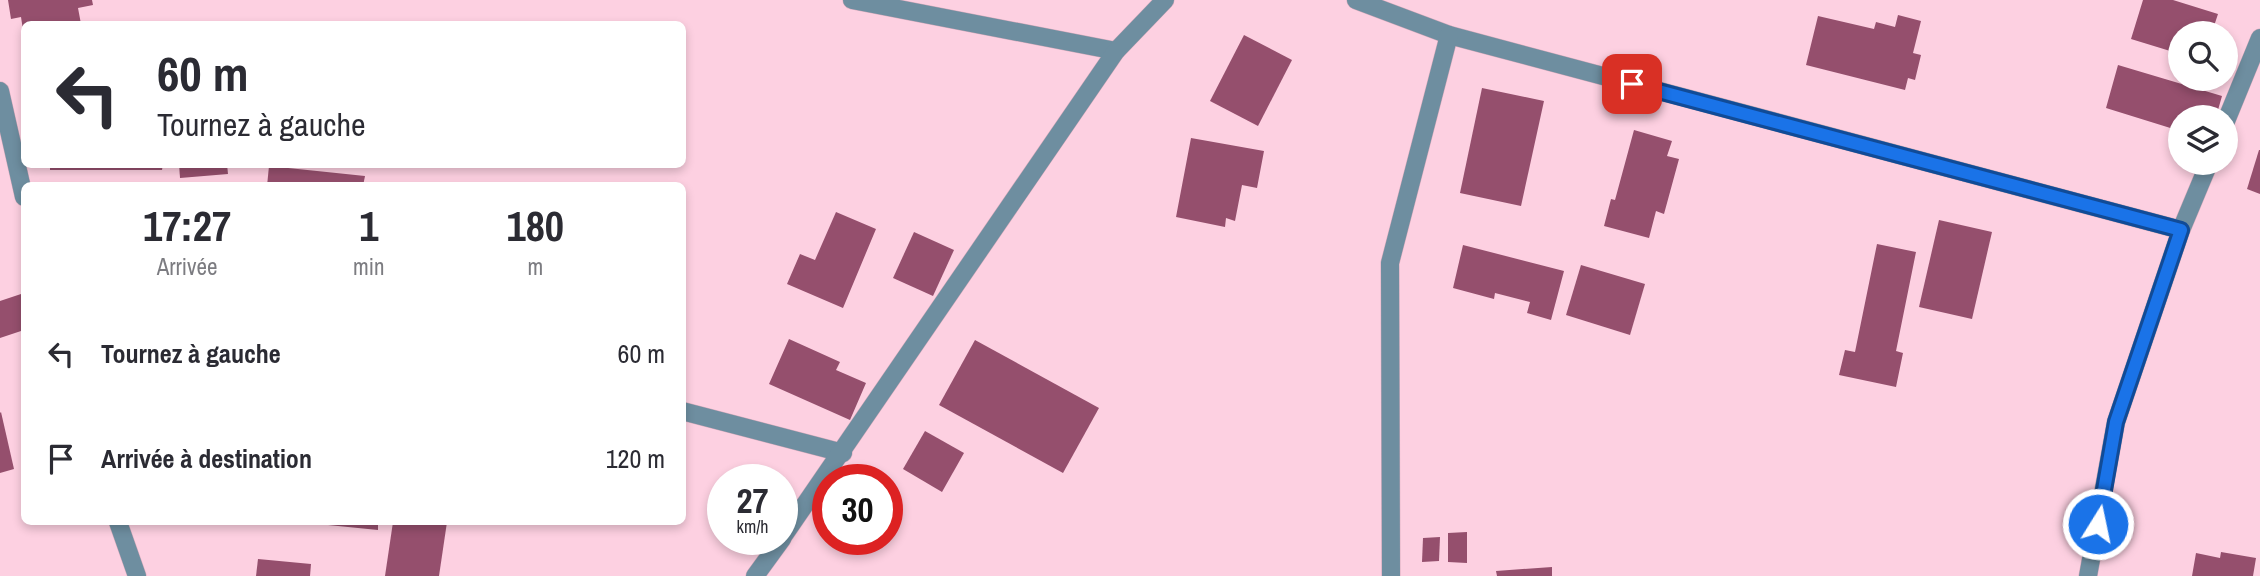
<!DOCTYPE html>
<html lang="fr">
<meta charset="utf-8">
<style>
body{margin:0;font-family:"Archivo Narrow",sans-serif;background:#f2f2f3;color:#2b2b33;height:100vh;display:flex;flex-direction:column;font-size:26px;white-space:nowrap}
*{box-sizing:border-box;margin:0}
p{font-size:23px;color:#7c7c81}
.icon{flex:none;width:38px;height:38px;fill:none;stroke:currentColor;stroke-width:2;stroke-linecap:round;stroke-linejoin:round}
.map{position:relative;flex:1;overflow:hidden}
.side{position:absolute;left:21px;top:182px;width:665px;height:343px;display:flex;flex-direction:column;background:#fff;border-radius:10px;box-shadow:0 4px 10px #0003}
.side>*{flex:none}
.banner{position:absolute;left:21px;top:21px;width:665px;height:147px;border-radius:10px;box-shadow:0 4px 10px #0003;background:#fff;color:#2b2b33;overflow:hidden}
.fabs{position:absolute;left:2168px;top:21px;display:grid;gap:14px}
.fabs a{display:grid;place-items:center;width:70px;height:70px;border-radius:50%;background:#fff;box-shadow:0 4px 10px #0003;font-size:35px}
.speed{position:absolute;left:707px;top:464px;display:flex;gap:14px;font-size:35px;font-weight:700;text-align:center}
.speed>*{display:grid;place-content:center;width:91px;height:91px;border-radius:50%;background:#fff;box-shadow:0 4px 10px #0003;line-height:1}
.speed small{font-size:18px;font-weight:400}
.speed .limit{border:10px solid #d22;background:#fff;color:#111}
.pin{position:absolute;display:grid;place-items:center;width:60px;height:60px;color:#fff;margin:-30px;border-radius:14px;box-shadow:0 4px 10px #0006}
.me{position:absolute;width:77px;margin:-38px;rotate:10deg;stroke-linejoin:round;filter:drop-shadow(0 0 5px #0008)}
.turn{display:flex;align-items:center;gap:24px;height:147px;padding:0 21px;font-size:32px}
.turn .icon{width:91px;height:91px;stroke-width:2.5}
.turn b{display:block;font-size:49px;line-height:60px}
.eta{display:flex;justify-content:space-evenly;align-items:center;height:119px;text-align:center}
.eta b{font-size:42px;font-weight:800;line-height:49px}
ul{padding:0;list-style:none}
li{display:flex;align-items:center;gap:21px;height:105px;padding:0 21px}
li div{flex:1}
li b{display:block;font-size:26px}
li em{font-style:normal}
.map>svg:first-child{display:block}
.building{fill:#954f6d}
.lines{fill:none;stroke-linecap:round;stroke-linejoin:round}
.minor-casing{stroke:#d6acbc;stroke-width:19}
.minor{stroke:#6e8ea0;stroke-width:18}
.route-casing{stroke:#114b97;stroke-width:18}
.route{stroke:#1a73e8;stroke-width:12}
</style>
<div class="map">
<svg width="2260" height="576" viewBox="0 0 2260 576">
<rect width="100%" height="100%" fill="#fdd0e1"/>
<g class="building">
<path d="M8 0H92L93 5 78 8 81 24H24L23 30 21 17 11 19Z"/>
<path d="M2143 0H2173L2218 14 2213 29 2219 30 2218 33H2180V54L2131 39Z"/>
<path d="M1898 15 1921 21 1913 53 1921 55 1915 80 1908 78 1905 90 1806 65 1818 16 1874 29 1876 22 1895 27Z"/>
<path d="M1244 35 1292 60 1258 126 1210 101Z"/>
<path d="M2118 65 2222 96 2216 117H2180V131L2106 108Z"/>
<path d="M1482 88 1544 101 1521 206 1460 193Z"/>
<path d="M1634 130 1672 141 1667 156 1679 159 1664 214 1656 211 1649 238 1604 226 1611 199 1615 200Z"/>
<path d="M1191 138 1264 151 1257 188 1242 185 1235 221 1226 218 1225 227 1176 217Z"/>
<path d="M2259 150H2260V194L2247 189Z"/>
<path d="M50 164H163L162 170H50Z"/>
<path d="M179 164H227L228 174 180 178Z"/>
<path d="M269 166 365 176 363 186H267Z"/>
<path d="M836 212 876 229 843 308 787 284 800 254 815 260Z"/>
<path d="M1939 220 1992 232 1972 319 1919 307Z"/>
<path d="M914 232 954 250 933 296 893 278Z"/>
<path d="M1877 244 1916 252 1896 351 1903 353 1896 387 1839 375 1845 350 1855 352Z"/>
<path d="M1463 245 1564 271 1551 320 1527 313 1530 302 1495 293 1494 299 1453 288Z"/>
<path d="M1581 265 1645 284 1630 335 1566 315Z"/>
<path d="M24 293V330L0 338V301Z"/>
<path d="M789 339 840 362 836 370 866 383 850 420 769 384Z"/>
<path d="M975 340 1099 408 1063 473 939 405Z"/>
<path d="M1 412 14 469 0 473V413Z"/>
<path d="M925 431 964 453 942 492 903 469Z"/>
<path d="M298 522H378V530Z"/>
<path d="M393 522H447L439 576H385Z"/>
<path d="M1467 532V563L1448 562V533Z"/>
<path d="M1440 537 1439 561 1422 562 1423 538Z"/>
<path d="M2221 552 2256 558 2253 576H2192L2196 553 2220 558Z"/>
<path d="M258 559 311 564 310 576H256Z"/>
<path d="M1552 567V576H1497L1496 571Z"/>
</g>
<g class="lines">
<g class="minor-casing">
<g id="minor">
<path d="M852 0 1116 51"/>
<path d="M1356 0 1449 35 2181 230"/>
<path d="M0 91 24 197"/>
<path d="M2226 121 2260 38"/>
<path d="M682 411 843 453"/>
<path d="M118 522 137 576"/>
<path d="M782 538 1116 51 1165 0"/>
<path d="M755 576 782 539"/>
<path d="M1391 576 1390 263 1449 35"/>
<path d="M2088 576 2116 422 2181 230 2209 163"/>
</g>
</g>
<use href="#minor" class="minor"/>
</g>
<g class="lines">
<g class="route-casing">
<path id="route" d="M1632 84 2181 230 2116 422 2098 524"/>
</g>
<use href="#route" class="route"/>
</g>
</svg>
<div class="fabs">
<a><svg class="icon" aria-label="search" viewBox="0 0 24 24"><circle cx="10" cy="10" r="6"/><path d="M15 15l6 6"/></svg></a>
<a><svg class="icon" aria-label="layers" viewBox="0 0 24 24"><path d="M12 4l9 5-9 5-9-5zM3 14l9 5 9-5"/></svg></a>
</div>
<div class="speed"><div>27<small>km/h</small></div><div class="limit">30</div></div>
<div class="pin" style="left:1632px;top:84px;background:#d93025"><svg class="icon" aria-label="arrive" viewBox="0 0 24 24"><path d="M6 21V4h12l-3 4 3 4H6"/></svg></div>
<svg class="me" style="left:2098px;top:524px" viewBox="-20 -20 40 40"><circle r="17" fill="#1a73e8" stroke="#fff" stroke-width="3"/><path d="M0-11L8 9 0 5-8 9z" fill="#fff"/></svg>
<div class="banner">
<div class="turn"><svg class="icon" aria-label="left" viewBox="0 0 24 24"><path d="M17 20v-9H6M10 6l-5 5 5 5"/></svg><div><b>60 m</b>Tournez à gauche</div></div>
</div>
<section class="side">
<div class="eta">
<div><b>17:27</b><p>Arrivée</p></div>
<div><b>1</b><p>min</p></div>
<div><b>180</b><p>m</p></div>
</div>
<ul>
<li><svg class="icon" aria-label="left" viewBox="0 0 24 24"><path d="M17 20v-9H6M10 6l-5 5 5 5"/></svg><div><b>Tournez à gauche</b></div><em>60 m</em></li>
<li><svg class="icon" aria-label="arrive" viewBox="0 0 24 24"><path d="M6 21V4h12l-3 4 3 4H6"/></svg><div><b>Arrivée à destination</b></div><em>120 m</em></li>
</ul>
</section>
</div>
